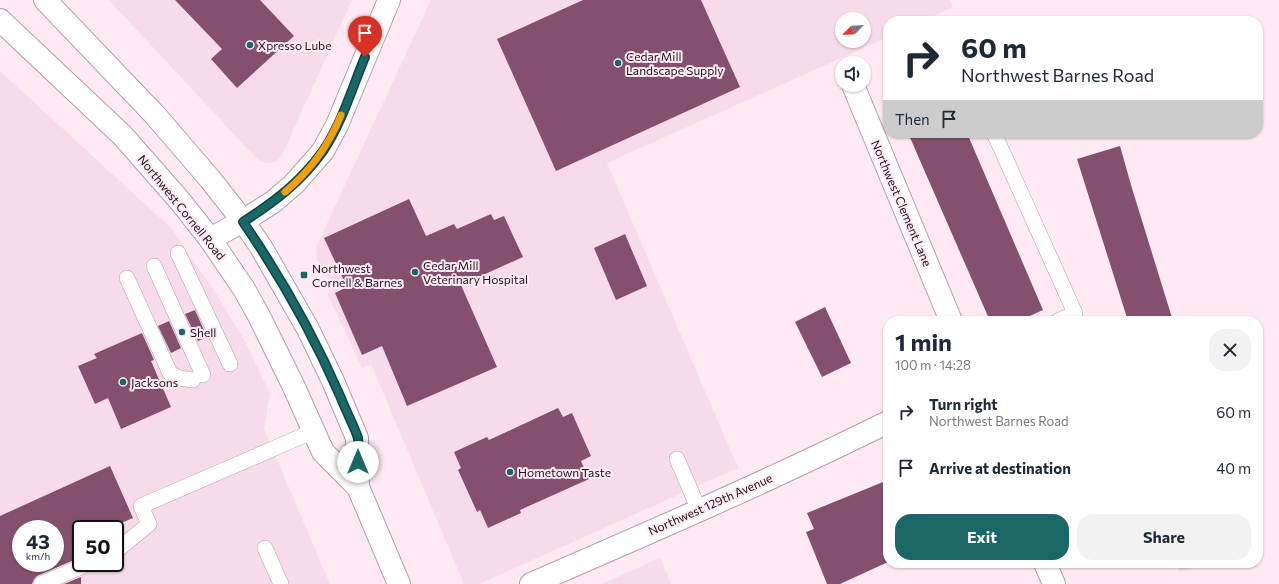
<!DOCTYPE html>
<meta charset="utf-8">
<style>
body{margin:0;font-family:Commissioner,sans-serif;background:#f2f2f3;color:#1f2937;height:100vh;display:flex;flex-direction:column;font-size:15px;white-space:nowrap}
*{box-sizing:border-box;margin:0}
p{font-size:13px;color:#747a83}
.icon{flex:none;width:22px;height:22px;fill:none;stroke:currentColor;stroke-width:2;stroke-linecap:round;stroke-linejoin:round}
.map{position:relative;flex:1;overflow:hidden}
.panel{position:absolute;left:883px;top:316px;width:380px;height:252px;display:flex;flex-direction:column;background:#fff;border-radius:16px;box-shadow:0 1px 3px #0004}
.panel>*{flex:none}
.guide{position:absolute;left:883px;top:16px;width:380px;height:122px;border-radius:16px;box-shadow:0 1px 3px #0004;background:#fff;color:#1f2937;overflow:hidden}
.needle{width:26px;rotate:246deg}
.fabs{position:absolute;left:835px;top:12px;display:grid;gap:8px}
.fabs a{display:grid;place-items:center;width:36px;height:36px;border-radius:50%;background:#fff;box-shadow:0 1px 3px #0004;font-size:20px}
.speed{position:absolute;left:12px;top:520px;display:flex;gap:8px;font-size:20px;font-weight:700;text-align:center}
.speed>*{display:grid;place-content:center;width:52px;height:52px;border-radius:50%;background:#fff;box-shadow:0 1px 3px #0004;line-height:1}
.speed small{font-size:10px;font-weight:400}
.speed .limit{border:2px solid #111;border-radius:6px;background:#fff;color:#111}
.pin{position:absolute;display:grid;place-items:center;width:34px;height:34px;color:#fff;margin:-41px -17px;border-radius:50% 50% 50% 0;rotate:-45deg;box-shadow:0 0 4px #0007}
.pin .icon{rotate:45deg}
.me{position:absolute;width:44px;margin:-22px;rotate:0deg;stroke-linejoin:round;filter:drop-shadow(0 0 3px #0008)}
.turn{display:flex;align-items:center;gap:14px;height:84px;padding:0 12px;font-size:18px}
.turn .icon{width:52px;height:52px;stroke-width:2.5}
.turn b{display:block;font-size:28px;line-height:34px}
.then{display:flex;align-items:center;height:38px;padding:0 12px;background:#0003;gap:8px;font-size:15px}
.round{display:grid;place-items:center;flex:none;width:42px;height:42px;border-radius:16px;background:#f2f2f3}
.head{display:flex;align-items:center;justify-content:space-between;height:68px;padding:0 12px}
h1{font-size:24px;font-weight:700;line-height:30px}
.primary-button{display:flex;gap:8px;margin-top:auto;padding:8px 12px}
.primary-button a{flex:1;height:46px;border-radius:16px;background:#196767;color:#fff;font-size:16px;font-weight:700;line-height:46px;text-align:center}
.primary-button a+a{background:#f2f2f3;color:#1f2937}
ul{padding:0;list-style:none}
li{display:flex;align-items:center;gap:12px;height:56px;padding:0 12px}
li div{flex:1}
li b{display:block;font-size:15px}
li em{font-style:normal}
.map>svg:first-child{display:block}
.built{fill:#f7dbea;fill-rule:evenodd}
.green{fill:#fbd4e8}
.building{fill:#84506e;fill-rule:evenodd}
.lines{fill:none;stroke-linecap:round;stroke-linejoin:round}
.service-casing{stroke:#b29fa9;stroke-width:16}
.minor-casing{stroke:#b29fa9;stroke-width:24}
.tertiary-casing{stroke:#b29fa9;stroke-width:24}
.secondary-casing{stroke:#b29fa9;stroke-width:24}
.service{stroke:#fff;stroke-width:15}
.minor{stroke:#fff;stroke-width:22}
.tertiary{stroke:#fff;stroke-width:22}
.secondary{stroke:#fff;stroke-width:22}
.route-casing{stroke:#104343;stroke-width:10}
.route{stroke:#196767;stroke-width:7}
.slow{stroke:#f59e0b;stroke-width:7}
.poi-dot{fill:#196767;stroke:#ffeaf4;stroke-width:1.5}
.labels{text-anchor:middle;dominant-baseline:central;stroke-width:4;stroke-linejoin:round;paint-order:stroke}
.poi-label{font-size:12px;fill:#191216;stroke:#ffeaf4;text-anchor:start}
.street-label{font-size:12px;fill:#191216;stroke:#ffeaf4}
</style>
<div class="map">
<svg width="1279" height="584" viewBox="0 0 1279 584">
<rect width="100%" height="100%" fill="#ffeaf4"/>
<g class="built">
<path d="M109 0H352L282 155 276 162 266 163 257 159Z"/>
<path d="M431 0H950L953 7 923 21H888V37L607 163 738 468 479 584H464L371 364 362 368 327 293 334 289 317 260 316 253 317 245ZM842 19H864V41H842Z"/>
<path d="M0 71 171 228 217 295 244 340 270 393 264 429 330 584H0ZM21 529H55V563H21ZM81 529H115V563H81Z"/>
<path d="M660 558 671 584H602Z"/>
</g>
<path class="green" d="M1176 563H1201L1180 572Z"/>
<g class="building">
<path d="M175 0H260L294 36 237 88 211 59 222 49Z"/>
<path d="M583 0H701L740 87 556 171 497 39Z"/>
<path d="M908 133H967L1043 310 1019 321H990Z"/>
<path d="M1120 146 1131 185 1173 321H1128L1077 159Z"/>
<path d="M409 199 426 236 454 224 457 229 491 214 494 220 504 216 523 257 461 285 497 367 407 406 382 346 362 355 335 293 347 287 324 238Z"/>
<path d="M625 234 647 286 616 300 594 248Z"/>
<path d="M825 307 851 363 822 377 795 322Z"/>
<path d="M195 310 207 337 198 341 185 314Z"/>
<path d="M169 321 181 348 171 353 158 326Z"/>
<path d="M142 333 154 360 151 361 171 407 121 429 108 398 95 404 78 366 97 358 94 354Z"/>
<path d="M558 408 563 417 572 413 591 456 581 461 589 479 520 510 521 513 488 528 480 510 477 512 458 470 461 468 454 452 487 437 489 440Z"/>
<path d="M110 466 133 518 107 529H81V557L37 576 34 579 32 584H0V516ZM21 529H55V563H21Z"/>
<path d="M888 480V562L840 584H827L806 532 814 529 807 513Z"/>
<path d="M81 577V584H64Z"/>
</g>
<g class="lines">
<g class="service-casing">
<g id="service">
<path d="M994 133 1075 313 1058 321"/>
<path d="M178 253 230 364"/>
<path d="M154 266 203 375"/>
<path d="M127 278 170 373 179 378 193 380"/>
<path d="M677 459 699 510"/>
<path d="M265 548 281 584"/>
<path d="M115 552 149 524 141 506 314 431"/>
<path d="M41 584 90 563"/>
</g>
</g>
<g class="minor-casing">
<g id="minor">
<path d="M853 85 951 321"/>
<path d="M1045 563 1054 584"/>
<path d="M531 584C651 532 771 480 888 422"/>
</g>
</g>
<g class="tertiary-casing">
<path id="tertiary" d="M210 239 243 221 273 202 294 184 323 151 337 125 389 0"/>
</g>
<g class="secondary-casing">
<g id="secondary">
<path d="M45 0 155 115 210 179 243 221 261 247 308 329 333 381 357 438 358 487"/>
<path d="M0 20 123 136 180 201 210 239 244 289 259 316 294 387 323 452 358 487 399 584"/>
</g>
</g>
<use href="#service" class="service"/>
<use href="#minor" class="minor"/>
<use href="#tertiary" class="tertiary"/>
<use href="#secondary" class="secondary"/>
</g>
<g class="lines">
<g class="route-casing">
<path id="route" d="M358 462C358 455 359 445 358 438 355 428 345 409 341 398 314 336 281 277 243 222 274 202 301 182 323 151 342 123 352 88 365 57"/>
</g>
<use href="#route" class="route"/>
<path class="slow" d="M285 192C310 171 329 145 341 115"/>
</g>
<g class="poi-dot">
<circle cx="250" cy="45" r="4"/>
<circle cx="618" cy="63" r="4"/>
<circle cx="415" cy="272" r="4"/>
<rect x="300" y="271" width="8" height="8" rx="2"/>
<circle cx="182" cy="332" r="4"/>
<circle cx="123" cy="382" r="4"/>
<circle cx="510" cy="472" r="4"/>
</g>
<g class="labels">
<g class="poi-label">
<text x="258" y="45">Xpresso Lube</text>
<text x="626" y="56">Cedar Mill<tspan x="626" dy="14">Landscape Supply</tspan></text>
<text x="423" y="265">Cedar Mill<tspan x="423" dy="14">Veterinary Hospital</tspan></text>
<text x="312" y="268">Northwest<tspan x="312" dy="14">Cornell &amp; Barnes</tspan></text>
<text x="190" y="332">Shell</text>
<text x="131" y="382">Jacksons</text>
<text x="518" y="472">Hometown Taste</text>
</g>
<g class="street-label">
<text transform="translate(902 203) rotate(67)">Northwest Clement Lane</text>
<text transform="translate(182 207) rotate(51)">Northwest Cornell Road</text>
<text transform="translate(710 504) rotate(-24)">Northwest 129th Avenue</text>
</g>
</g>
</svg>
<div class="fabs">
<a><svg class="needle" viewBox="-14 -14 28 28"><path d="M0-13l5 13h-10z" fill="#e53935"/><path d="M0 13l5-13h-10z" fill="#747a83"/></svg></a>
<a><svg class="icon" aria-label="sound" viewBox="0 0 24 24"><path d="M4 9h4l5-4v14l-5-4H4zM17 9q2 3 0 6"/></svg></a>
</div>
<div class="speed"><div>43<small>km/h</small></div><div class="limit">50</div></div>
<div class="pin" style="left:365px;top:57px;background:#d93025"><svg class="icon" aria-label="arrive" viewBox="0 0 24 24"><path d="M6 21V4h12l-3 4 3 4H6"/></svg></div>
<svg class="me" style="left:358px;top:462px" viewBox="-20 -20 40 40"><circle r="19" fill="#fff"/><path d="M0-13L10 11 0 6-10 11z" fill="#196767"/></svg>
<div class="guide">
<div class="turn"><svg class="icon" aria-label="right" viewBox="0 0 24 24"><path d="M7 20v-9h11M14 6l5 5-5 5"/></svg><div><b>60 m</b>Northwest Barnes Road</div></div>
<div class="then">Then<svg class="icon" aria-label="arrive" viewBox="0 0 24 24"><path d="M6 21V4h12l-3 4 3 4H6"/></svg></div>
</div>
<section class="panel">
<div class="head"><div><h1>1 min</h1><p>100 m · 14:28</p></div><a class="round"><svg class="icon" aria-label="close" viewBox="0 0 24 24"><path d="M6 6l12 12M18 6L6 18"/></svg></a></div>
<ul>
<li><svg class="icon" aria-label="right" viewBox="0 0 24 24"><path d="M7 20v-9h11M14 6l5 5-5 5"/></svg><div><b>Turn right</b><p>Northwest Barnes Road</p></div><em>60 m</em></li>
<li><svg class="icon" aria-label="arrive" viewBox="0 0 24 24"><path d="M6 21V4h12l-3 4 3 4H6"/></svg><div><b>Arrive at destination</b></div><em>40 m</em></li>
</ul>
<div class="primary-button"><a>Exit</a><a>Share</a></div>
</section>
</div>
